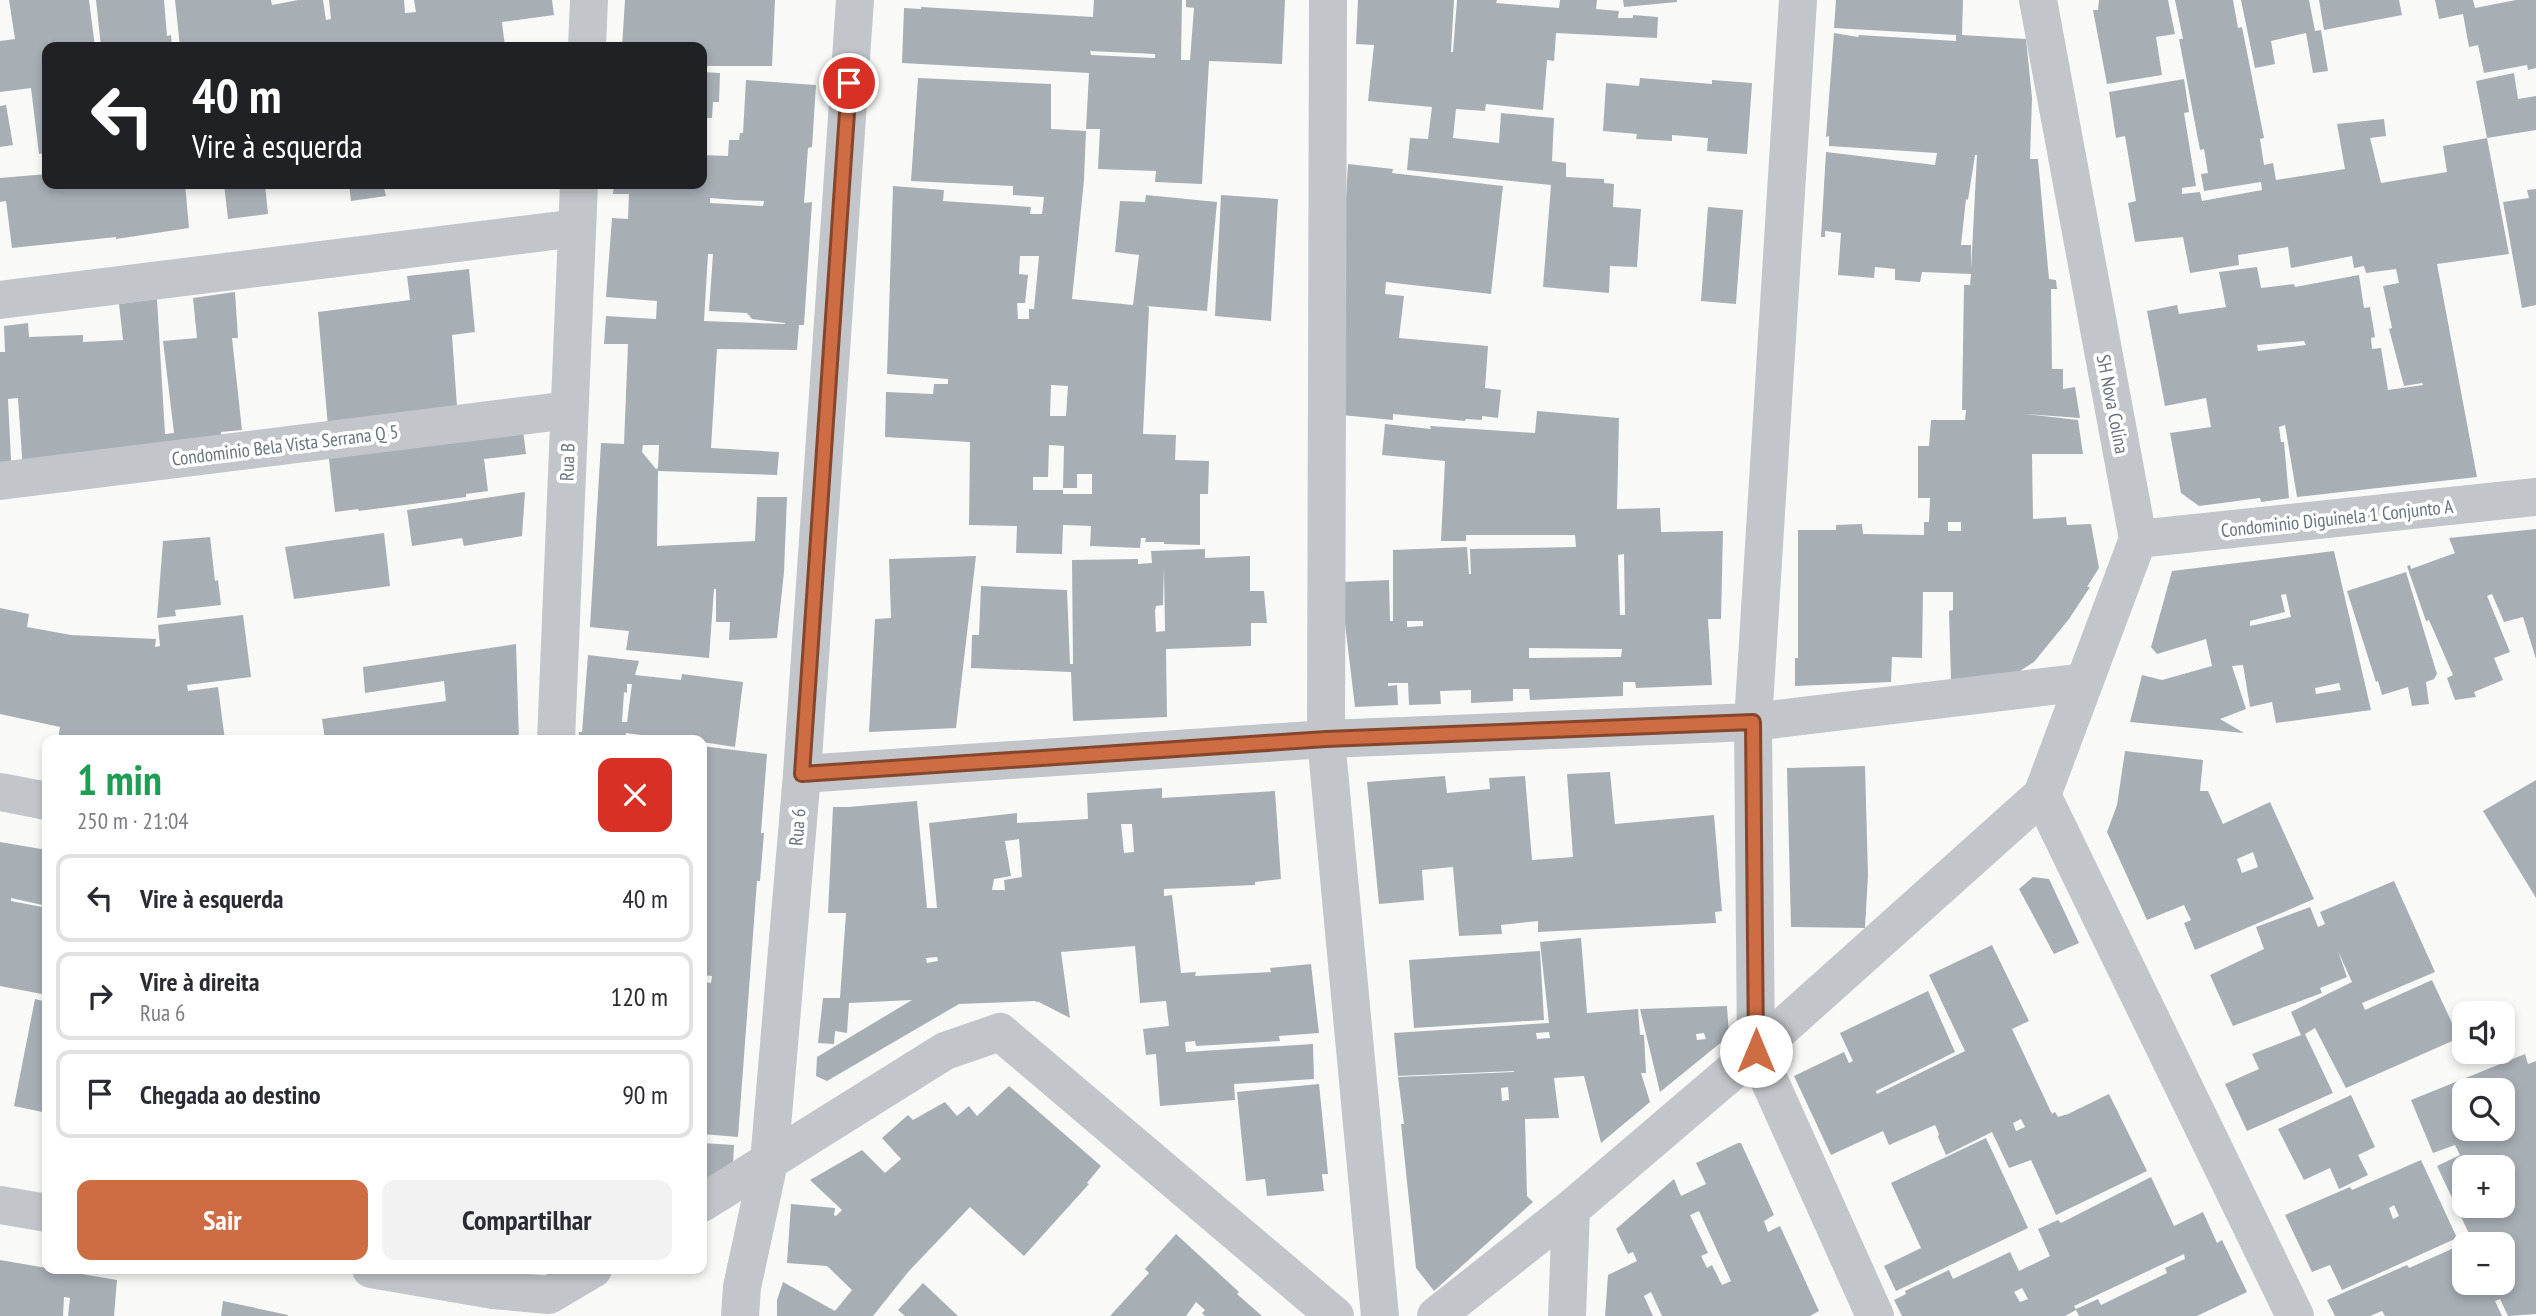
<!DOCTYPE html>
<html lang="pt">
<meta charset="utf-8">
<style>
body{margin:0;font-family:"PT Sans Narrow",sans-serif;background:#f2f2f3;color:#2b2b33;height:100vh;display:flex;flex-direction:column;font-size:26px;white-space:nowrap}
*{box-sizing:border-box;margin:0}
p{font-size:23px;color:#7c7c81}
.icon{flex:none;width:38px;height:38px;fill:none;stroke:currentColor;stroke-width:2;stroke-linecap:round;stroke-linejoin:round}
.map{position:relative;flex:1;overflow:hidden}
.drawer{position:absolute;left:42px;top:735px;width:665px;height:539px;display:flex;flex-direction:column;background:#fff;border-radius:14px;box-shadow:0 4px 10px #0003}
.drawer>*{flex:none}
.top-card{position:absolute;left:42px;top:42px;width:665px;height:147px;border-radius:14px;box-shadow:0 4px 10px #0003;background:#202124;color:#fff;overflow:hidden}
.fabs{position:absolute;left:2452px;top:1001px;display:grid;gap:14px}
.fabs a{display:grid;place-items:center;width:63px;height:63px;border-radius:14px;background:#fff;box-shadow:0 4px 10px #0003;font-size:35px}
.pin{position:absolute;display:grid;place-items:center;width:60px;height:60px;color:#fff;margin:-30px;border:4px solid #fff;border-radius:50%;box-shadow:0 2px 7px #0007}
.me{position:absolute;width:77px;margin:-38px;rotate:0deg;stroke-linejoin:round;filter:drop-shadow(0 0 5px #0008)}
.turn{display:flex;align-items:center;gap:24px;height:147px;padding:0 35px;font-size:32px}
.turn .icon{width:91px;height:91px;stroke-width:2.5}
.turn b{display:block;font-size:49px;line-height:60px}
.round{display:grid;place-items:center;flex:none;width:74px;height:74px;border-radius:14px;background:#f2f2f3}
.overview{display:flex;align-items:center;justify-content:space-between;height:119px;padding:0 35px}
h1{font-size:42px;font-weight:700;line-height:52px;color:#1e9e55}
.cta{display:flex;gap:14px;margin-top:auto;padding:14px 35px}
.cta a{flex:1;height:80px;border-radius:14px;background:#ce6c43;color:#fff;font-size:28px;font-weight:700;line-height:80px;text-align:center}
.cta a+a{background:#f2f2f3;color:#2b2b33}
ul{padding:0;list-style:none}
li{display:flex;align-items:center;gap:21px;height:88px;margin:0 14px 10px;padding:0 21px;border:4px solid #e1e1e2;border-radius:14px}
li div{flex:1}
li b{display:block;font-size:26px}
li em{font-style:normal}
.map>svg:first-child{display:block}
.building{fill:#a7aeb4;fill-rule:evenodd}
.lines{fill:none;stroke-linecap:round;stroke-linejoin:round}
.minor{stroke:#c2c5c9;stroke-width:38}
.route-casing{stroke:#86462c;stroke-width:18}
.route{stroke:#ce6c43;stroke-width:12}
.labels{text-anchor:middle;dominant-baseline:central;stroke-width:7;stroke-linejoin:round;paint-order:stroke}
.street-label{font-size:19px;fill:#68747f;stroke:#fff}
</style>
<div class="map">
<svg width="2536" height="1316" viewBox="0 0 2536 1316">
<rect width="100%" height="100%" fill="#f9faf8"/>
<g class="building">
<path d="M9 0H89L95 47H47V153L39 154 31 88 0 92V41L15 39Z"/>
<path d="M96 0H164L167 36 171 35 172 47H101Z"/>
<path d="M175 0H271L272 5 298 0H323L326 20 331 19 329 0H404L405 13 416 12 414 0H552L554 15 502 22 505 47H180Z"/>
<path d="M625 0H775L772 66H702V47H622Z"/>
<path d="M1094 0H1182L1181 60H1190L1194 8 1186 7V0H1285L1282 64 1209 61 1202 184 1155 182 1156 171 1098 169 1100 129H1086L1089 73 902 63 904 8 921 9V7L1093 17ZM1090 51 1155 54V58L1091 55Z"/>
<path d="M1358 0H1454L1451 52H1453L1457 0H1497L1496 3 1559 8 1560 0H1597L1596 9 1619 11 1618 18H1633V15L1658 17 1657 38 1556 33 1554 61 1547 60 1543 110 1486 104 1485 111 1456 109 1453 138 1499 143 1501 113 1554 118 1552 161 1566 163V177L1604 179V183L1614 184 1613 207 1641 209 1637 267 1610 266 1609 293 1543 287 1551 185 1407 170 1410 138 1428 139 1432 107 1368 101 1374 45 1356 44Z"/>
<path d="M1623 0H1677V2L1624 7Z"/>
<path d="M1836 0H1963L1962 35 2026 39 2032 98 2030 159H2038L2049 279 2056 280 2057 289H2051L2052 369H2063V389L2075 387 2080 418 2026 414 2078 420 2083 454H2032L2033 519 2066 517 2067 525 2091 524 2099 568 2087 587H2090L2069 619 2034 662 2012 676 1951 680 1949 611 1953 610V592H1923L1922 658 1892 657 1891 682 1795 686V658H1798V530H1836V525L1862 524 1863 534 1924 535V522H1929L1930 498H1918V446H1929L1931 420H1965L1966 410H1962L1964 285H1970L1971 274 1922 272 1920 282 1895 280V269L1875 267 1874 278 1838 275 1841 233 1825 231V237H1821L1826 152 1935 165 1937 153 1829 146V136L1826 137 1834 33 1858 37 1859 35 1956 41V35L1834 28ZM1975 155H1977L1971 270V245H1961L1966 199 1968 200ZM1948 522H1961V531H1948Z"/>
<path d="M2099 0H2168L2175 34 2156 37 2162 75 2107 84 2093 10H2098Z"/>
<path d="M2175 0H2233L2238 28 2242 27 2264 138 2260 139 2264 165 2273 163 2276 180 2345 169 2337 124 2384 119 2386 136 2370 138 2381 183 2447 172 2443 146 2487 138 2509 254 2437 264 2477 477 2297 497 2285 425 2279 427 2281 442H2284L2289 498 2261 502 2260 498 2199 506 2181 493 2170 433 2211 427 2206 398 2165 406 2147 311 2177 305 2179 314 2226 307 2219 272 2257 267 2261 288 2294 284 2295 287 2359 275 2364 308 2370 307 2375 337 2371 338 2372 349 2381 348 2388 390 2423 385 2422 383 2404 386 2389 329 2392 328 2383 286 2399 283 2396 269 2366 273 2364 266 2354 268 2352 256 2291 268 2288 247 2238 255 2239 265 2190 273 2183 237 2135 242 2128 203 2136 201 2125 136 2116 138 2109 92 2184 79 2189 112 2184 113 2196 186 2182 188V194L2200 192 2202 201 2262 190 2261 182 2204 191 2201 174 2208 173 2204 149 2200 150 2179 39H2183ZM2304 341 2306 345 2258 351 2257 345Z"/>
<path d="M2241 0H2309L2315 31 2321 30 2328 71 2313 73 2306 33 2271 41 2275 64 2255 68Z"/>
<path d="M2319 0H2399L2402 15 2324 30Z"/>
<path d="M2435 0H2473L2475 8 2516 0H2536V68L2528 70 2527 65 2484 73 2478 45 2469 47 2463 14 2439 19Z"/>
<path d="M702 72 720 73 719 102H713L712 118H702Z"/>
<path d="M2514 73 2518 99 2536 96V130L2487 138 2476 81Z"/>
<path d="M918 78 1051 84V129L1086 131 1084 180 1072 299 1133 305 1139 255 1115 252 1120 201 1145 202 1146 195 1217 202 1207 311 1146 306 1149 307 1143 434 1176 435 1175 460 1209 461 1208 494H1200V545L1164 544V542H1145L1146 538H1141L1140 548 1090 546 1091 526 1063 525 1062 554 1016 553 1017 526 969 525 970 442 885 437 886 392 933 394 934 384H948V379L887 374 893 186 944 190 943 201 1031 207 1030 214H1042L1044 197 1013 195V186L911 181ZM1020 256H1039L1034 309H1029V319H1018L1017 303H1025L1028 275 1019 274ZM1051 385 1068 386 1066 416H1050ZM1049 445 1064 446 1063 488H1077V474H1092V494H1063V490H1033V477H1048Z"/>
<path d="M1640 78 1712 84V80L1752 83 1747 154 1707 151 1708 138 1672 135V141L1636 139 1637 134 1603 131 1606 83 1639 86Z"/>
<path d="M746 80 816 85 812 147 808 148 804 203 812 202 804 325H799L797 350 717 349 711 448 779 452 777 475 658 471 657 546 755 541 757 497H787L784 572 777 638 729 640 730 622H716V589H714L709 658 626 650 629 631 590 627 601 443 624 444 628 344H604L606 316 656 319 657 301 606 297 612 218 628 219 629 194H613L614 184H702V155L728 156 729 140H739L740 133H743ZM710 198 736 200 764 201 763 206 710 203ZM708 254H713L709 311 747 313 752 319 785 323V324L704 321ZM643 445H659L658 468 656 469 642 452Z"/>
<path d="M6 105 13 145 0 147V106Z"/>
<path d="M1348 164 1393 169 1392 173 1503 186 1491 294 1386 282 1385 294 1404 296 1399 338 1488 346 1485 388 1501 390 1498 418 1482 416V420L1466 419 1465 421 1393 414V420L1331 414 1341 290Z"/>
<path d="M47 174V184H185L189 228 116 239V237L12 248 6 201 0 202V178Z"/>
<path d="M224 184H265L268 214 228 219Z"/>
<path d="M349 184H383L386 196 351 201Z"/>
<path d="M2536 189V305L2522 308 2503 202 2529 198 2527 190Z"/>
<path d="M1221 195 1278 199 1271 321 1215 316Z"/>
<path d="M1708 207 1743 210 1736 304 1701 301Z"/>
<path d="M469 269 475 332 452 335 458 421 329 438 318 312 410 300 407 276Z"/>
<path d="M235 292 238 338H232L242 430 221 432 223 454 23 471 18 398 8 399 12 480 0 482V352H5L4 326 28 323 29 337 83 335V342L123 340 119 304 157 299 165 434 174 433 163 341 197 338 193 298Z"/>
<path d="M1537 411 1619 418 1617 509 1660 508 1661 532 1723 531 1721 619H1708L1712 685 1636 688 1635 682H1623V696L1530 700 1529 689H1513V701L1471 703V690L1440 691 1441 704 1409 705 1408 683H1388V686L1397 685 1398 705 1355 707 1340 582 1389 580 1390 621H1393V550L1467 547 1469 574H1471L1470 549 1576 547 1575 535H1466V541H1441L1445 461 1382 455 1385 424 1431 429 1430 426 1535 433ZM1624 554 1625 615H1620L1618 555ZM1407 621H1423V626L1407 627ZM1529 648 1622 649 1621 657 1529 658Z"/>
<path d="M521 414 526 454 484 459 488 491 466 494V497L359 511 358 509 335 512 328 451Z"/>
<path d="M525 492 522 536 464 546 462 538 412 546 407 510Z"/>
<path d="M2536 529V659L2523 617 2504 622 2492 594 2487 596 2510 652 2494 658 2503 680 2474 692 2476 697 2455 700 2447 678 2453 675 2429 620 2426 621 2407 566 2410 565 2411 569 2455 553 2449 538Z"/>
<path d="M384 533 390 586 294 599 285 547Z"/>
<path d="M210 537 215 581 218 580 221 605 175 610 176 616 157 618 163 541Z"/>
<path d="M1205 549V558L1250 556V591H1264L1267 623H1251V646L1166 649 1167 717 1073 721 1071 672 971 668 972 635H979L981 586 1067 590 1070 664H1073L1072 560 1138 559V564L1152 563 1151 551ZM1164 567 1165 631 1156 632 1155 611 1156 606 1163 605Z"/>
<path d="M2334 551 2371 710 2276 723 2272 702 2250 707 2243 665 2232 666 2246 709 2220 719 2244 733 2130 722 2142 675 2162 680 2212 666 2206 639 2157 654 2151 647 2172 571ZM2286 594 2291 617 2250 626V621L2285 612 2281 595ZM2339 683 2341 690 2316 694 2315 688Z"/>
<path d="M976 556 956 728 869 732 875 619 891 618 889 559Z"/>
<path d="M2406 572 2437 674 2434 679 2426 682 2429 704 2412 706 2408 687 2382 695 2378 681 2376 682 2347 591Z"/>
<path d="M0 608 29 614 27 627 71 635 156 639 155 647 160 646 158 625 243 615 251 677 187 685 188 691 218 687 225 740H58L60 727 0 714Z"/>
<path d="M516 644 519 740H325L322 719 446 701 444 681 365 693 363 667Z"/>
<path d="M588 655 639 661 635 675 681 680 682 674 743 682 735 747 702 742V740L672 739 626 733 625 737 637 740H578L579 732H582ZM627 684H632L627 722H622L624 692 627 693Z"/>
<path d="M702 746 767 754 761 833H764L760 881H757L738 1137 702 1134V982L711 983 712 976 702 975Z"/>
<path d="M2125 751 2203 760 2200 791H2208L2223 824 2270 802 2314 899 2195 950 2184 923 2191 920 2184 905 2147 920 2107 832 2117 805ZM2253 852 2258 867 2242 873 2237 859Z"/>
<path d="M1865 766 1868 875 1865 928 1791 927 1787 768Z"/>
<path d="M1610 772 1615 824 1714 815 1722 911 1715 912 1716 923 1538 932V921L1501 925 1502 934 1459 936 1453 867 1422 870 1424 900 1379 904 1367 782 1445 776 1447 793 1490 789 1489 778 1525 776 1532 860 1573 857 1567 774Z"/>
<path d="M2536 780V898L2483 811Z"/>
<path d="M1162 788V798L1275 791 1281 879 1255 882V885L1164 889V896L1172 895 1181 973 1196 972 1195 976 1271 972 1270 968 1311 964 1319 1033 1279 1036 1280 1041 1196 1046 1195 1041 1185 1042 1186 1052 1313 1044 1314 1079 1234 1084 1235 1100 1160 1106 1156 1054 1146 1055 1143 1029 1169 1026 1166 1001 1140 1003 1135 946 1061 952 1070 1018 1037 1001 1038 1003 1035 1001 959 1004 827 1081 816 1076 817 1057 912 1000 849 1003 847 1033 835 1031 834 1044 818 1043 823 998H840L846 913H828L833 807H848L917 801 927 908H937L929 823 1017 813V823L1088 819 1087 793ZM1121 824H1132L1134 852 1124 853ZM1019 839 1022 877 1004 880 1005 890H992L994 879 1011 876 1005 841ZM937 957 938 961 927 963 926 958Z"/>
<path d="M0 842 47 850V906L11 898V901L47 908V995L0 986Z"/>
<path d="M2033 877 2049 879 2079 943 2054 954 2019 889Z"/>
<path d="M2394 881 2435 972 2362 1003 2365 1010 2432 980 2459 1038 2346 1088 2315 1028 2305 1034 2333 1093 2247 1131 2225 1084 2259 1069 2252 1054 2301 1035 2291 1012 2352 982 2338 951 2347 977 2320 988 2322 993 2233 1026 2210 975 2264 949 2256 927 2310 907 2318 927 2325 924 2320 912Z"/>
<path d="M1581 938 1587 1013 1638 1009 1640 1035H1644L1646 1073H1641L1650 1102 1601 1143 1584 1076 1554 1078 1559 1118 1525 1119 1527 1196 1533 1202 1434 1291 1416 1268 1401 1124H1404L1398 1077 1514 1072V1071L1398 1076 1394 1033 1549 1023 1540 942ZM1549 1032 1550 1038 1537 1039 1536 1033ZM1508 1087 1509 1100 1502 1101 1501 1088Z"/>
<path d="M1992 945 2029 1021 2012 1029 2052 1114 2055 1112 2058 1117 2068 1114 2109 1094 2147 1171 2056 1215 2031 1160 2009 1168 1992 1132 1946 1155 1938 1137 1939 1134 1935 1125 1889 1145 1883 1131 1831 1155 1794 1076 1844 1052 1849 1063 1853 1061 1840 1033 1928 991 1955 1052 1876 1091 1877 1094 1965 1051 1929 975ZM2021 1119 2025 1127 2016 1131 2013 1123Z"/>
<path d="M1540 951 1544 1020 1414 1028 1409 960Z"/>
<path d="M35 999 47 1002V1113L14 1106Z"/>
<path d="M1727 1006 1729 1036 1660 1092 1640 1009ZM1704 1033 1706 1039 1697 1040 1696 1034Z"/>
<path d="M2525 1054 2528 1064 2536 1061V1314L2508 1316 2500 1299 2495 1301 2502 1316H2385L2382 1311 2370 1316H2335L2327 1300 2407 1265 2409 1268 2472 1240 2437 1166 2460 1155 2455 1145 2433 1153 2411 1100ZM2464 1090H2502V1129H2464ZM2464 1167H2502V1206H2464ZM2464 1244H2502V1283H2464Z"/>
<path d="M1319 1084 1328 1174H1322L1324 1191 1267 1196 1265 1179 1246 1181 1237 1092Z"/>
<path d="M1009 1086 1101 1166 1087 1183 1089 1184 1024 1256 970 1207 909 1271 873 1316H777V1300L783 1282 835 1311 852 1290 827 1266 787 1263 791 1204 835 1208 834 1215 836 1216 842 1210 810 1180 862 1150 885 1173 901 1159 882 1138 908 1115 913 1120 945 1102 957 1116 969 1106 977 1116Z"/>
<path d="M2351 1095 2375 1147 2358 1155 2368 1175 2339 1189 2330 1168 2304 1180 2278 1129Z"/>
<path d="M1986 1138 2028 1228 1896 1291 1884 1266 1921 1248 1891 1183Z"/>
<path d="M702 1143 734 1145 733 1164 702 1184Z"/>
<path d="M1738 1143H1741L1774 1215 1764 1221 1768 1232 1780 1226 1819 1311 1810 1316H1662L1651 1292 1644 1296 1653 1316H1605L1608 1275 1637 1261 1633 1252 1628 1254 1616 1229 1674 1179 1681 1196 1706 1184 1696 1163ZM1699 1211 1731 1281 1722 1285 1712 1265 1707 1268 1701 1256 1708 1253 1690 1215Z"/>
<path d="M2421 1160 2457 1238 2342 1290 2330 1265 2312 1272 2285 1215 2350 1187 2352 1190ZM2394 1205 2399 1216 2393 1219 2389 1208Z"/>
<path d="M2151 1177 2174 1226 2203 1212 2217 1243 2222 1240 2247 1292 2197 1316H2079L2076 1310 2065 1316H1902L1894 1300 1906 1294 1905 1291 1949 1270 1953 1279 2010 1252 2019 1271 2050 1256 2038 1229 2058 1220 2061 1223ZM2184 1254 2185 1259 2165 1268 2167 1273 2101 1305 2098 1299 2076 1309 2074 1306ZM2022 1288 2028 1299 2020 1302 2014 1292Z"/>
<path d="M1176 1234 1239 1292 1237 1294 1262 1316H1205L1202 1313 1205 1310 1196 1302 1186 1316H1110L1149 1273 1145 1269Z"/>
<path d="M0 1260 117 1280 114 1316H68L70 1298 64 1297 63 1316H0Z"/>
<path d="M923 1283 958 1316H905L898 1310Z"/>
<path d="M223 1301 288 1315V1316H221Z"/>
</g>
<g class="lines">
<g class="minor">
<path d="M1328 0 1326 739 1380 1316"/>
<path d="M1798 0 1753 722 1756 1051 1875 1316"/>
<path d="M587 47 589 0"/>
<path d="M0 300 577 228"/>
<path d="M0 481 569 410"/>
<path d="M2138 539 2536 497"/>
<path d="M556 740 579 184"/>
<path d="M802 774 1326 739 1753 722 2084 682"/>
<path d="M0 792 47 801"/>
<path d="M2042 795 2295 1316"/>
<path d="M702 1203 945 1051 1000 1032 1335 1316"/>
<path d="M0 1205 47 1213"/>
<path d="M371 1269 493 1290 549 1295 593 1269"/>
<path d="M740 1316 742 1287 769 1162 802 774 855 0"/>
<path d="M1436 1316 1571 1209 1756 1051 2042 795 2138 539 2038 0"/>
<path d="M1567 1316 1571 1209"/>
</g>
</g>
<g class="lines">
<g class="route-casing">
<path id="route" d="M849 83 802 774 1326 739 1753 722 1756 1051"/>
</g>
<use href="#route" class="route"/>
</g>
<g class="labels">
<g class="street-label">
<text transform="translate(2113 404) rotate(79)">SH Nova Colina</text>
<text transform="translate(285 445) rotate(-7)">Condominio Bela Vista Serrana Q 5</text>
<text transform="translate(567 462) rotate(-88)">Rua B</text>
<text transform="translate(2337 518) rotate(-6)">Condominio Diguinela 1 Conjunto A</text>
<text transform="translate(797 827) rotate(-85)">Rua 6</text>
</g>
</g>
</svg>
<div class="fabs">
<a><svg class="icon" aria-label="sound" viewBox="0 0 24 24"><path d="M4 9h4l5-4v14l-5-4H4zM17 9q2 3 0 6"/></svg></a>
<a><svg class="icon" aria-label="search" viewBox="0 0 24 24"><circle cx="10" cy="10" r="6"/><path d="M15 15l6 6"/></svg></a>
<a>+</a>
<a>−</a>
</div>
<div class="pin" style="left:849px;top:83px;background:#d93025"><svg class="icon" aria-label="arrive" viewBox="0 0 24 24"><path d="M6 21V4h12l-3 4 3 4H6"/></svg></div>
<svg class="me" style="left:1756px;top:1051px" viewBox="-20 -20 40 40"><circle r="19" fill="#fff"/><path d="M0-13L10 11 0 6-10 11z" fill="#ce6c43"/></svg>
<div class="top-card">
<div class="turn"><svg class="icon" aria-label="left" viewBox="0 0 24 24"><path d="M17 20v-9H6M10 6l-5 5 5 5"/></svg><div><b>40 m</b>Vire à esquerda</div></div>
</div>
<section class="drawer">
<div class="overview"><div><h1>1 min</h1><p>250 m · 21:04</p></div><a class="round" style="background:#d93025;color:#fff"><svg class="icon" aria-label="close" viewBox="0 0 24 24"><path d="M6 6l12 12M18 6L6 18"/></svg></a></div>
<ul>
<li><svg class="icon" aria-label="left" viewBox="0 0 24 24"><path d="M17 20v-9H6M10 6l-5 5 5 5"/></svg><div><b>Vire à esquerda</b></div><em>40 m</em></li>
<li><svg class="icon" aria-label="right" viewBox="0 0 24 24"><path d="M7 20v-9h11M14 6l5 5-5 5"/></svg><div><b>Vire à direita</b><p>Rua 6</p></div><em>120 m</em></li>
<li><svg class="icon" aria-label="arrive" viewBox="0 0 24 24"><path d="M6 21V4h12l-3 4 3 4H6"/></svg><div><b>Chegada ao destino</b></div><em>90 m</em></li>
</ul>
<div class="cta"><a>Sair</a><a>Compartilhar</a></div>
</section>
</div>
